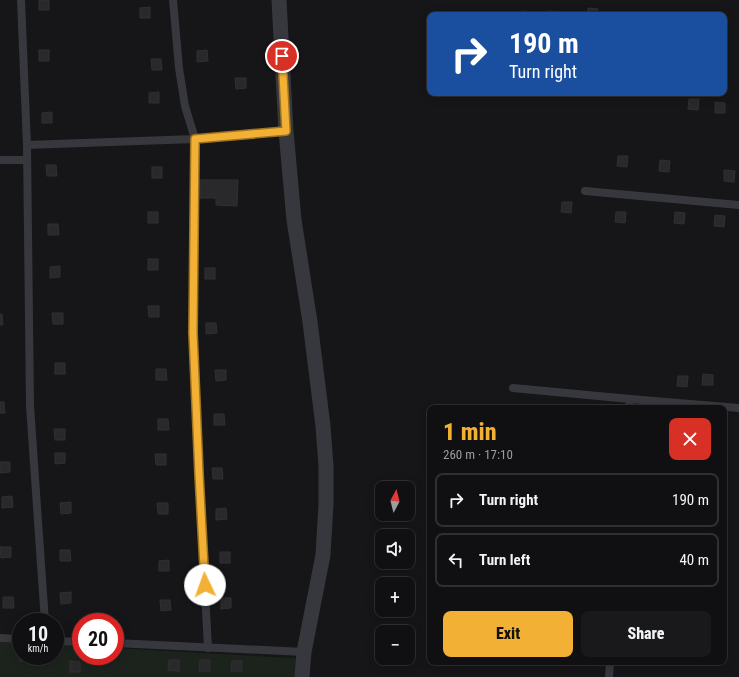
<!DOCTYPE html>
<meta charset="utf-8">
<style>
body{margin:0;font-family:"Roboto Condensed",sans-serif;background:#19191b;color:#f1f3f6;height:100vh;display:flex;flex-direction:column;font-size:15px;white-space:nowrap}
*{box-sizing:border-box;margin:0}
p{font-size:13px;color:#9c9d9f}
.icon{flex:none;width:22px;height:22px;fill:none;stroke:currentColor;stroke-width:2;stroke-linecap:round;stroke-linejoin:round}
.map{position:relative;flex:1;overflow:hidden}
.side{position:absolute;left:427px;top:405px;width:300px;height:260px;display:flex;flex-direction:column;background:#101012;border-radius:8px;box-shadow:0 2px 10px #0003,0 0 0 1px #303032}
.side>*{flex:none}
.guide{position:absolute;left:427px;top:12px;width:300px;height:84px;border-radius:8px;box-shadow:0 2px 10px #0003,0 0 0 1px #303032;background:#1a4fa0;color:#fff;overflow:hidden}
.needle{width:26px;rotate:7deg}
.fabs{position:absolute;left:375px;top:481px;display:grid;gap:8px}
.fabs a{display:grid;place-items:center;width:40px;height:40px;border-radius:8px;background:#101012;box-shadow:0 2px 10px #0003,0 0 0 1px #303032;font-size:20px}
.speed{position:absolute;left:12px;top:613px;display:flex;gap:8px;font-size:20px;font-weight:700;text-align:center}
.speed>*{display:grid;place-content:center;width:52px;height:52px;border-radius:50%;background:#101012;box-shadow:0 2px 10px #0003,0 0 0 1px #303032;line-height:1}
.speed small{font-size:10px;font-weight:400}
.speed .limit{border:6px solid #d22;background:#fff;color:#111}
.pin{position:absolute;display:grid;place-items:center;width:34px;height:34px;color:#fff;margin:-17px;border:2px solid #fff;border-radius:50%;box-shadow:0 1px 4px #0007}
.me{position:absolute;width:44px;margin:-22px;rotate:357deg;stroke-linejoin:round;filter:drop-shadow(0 0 3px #0008)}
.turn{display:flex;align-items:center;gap:14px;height:84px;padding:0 16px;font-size:18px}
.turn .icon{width:52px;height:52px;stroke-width:2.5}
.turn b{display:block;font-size:28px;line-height:34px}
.round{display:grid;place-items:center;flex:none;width:42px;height:42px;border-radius:8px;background:#19191b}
.summary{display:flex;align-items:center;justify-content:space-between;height:68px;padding:0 16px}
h1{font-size:24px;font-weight:800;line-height:30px;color:#f2b134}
.cta{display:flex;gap:8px;margin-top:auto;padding:8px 16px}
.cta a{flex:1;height:46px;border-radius:8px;background:#f2b134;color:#111;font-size:16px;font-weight:800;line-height:46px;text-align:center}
.cta a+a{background:#19191b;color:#f1f3f6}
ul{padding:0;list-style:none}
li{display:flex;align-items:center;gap:12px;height:54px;margin:0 8px 6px;padding:0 8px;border:2px solid #303032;border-radius:8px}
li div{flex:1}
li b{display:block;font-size:15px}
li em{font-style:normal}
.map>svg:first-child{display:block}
.green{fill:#1c231d}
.building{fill:#29292c;stroke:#303034}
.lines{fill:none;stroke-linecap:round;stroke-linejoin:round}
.service{stroke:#37383d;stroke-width:8}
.minor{stroke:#37383d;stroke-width:15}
.route-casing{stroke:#9d7322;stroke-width:10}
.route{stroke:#f2b134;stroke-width:7}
</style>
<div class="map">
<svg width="739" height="677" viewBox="0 0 739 677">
<rect width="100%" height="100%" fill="#161618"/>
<path class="green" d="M0 642 21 643V656H55V645L81 647V656H115V648L308 659V677H0Z"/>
<g class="building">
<rect x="39" y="0" width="10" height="10"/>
<path d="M150 7V18H140V8Z"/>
<path d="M588 8 598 9 597 15H587Z"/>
<path d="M523 11 533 12 532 15H522Z"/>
<path d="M550 11 560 12V15H549Z"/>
<rect x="39" y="50" width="10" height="11"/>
<path d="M207 50 208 61 197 62V51Z"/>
<path d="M151 59H161L162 70H152Z"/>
<path d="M235 78H246V88L236 89Z"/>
<path d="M159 92V103H149V93Z"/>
<path d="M689 99H699L698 110 688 109Z"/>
<path d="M715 102 725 103V113H715Z"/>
<path d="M52 112V123H42V113Z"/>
<path d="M618 156H628L627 167 617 166Z"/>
<path d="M660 160 670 161 669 172 659 171Z"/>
<path d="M46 165H56L57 176H47Z"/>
<rect x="152" y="167" width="10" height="11"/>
<path d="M724 170 735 171 734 182 724 181Z"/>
<path d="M200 180H238L237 206 216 205V198H200Z"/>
<path d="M562 202H572L571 213 561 212Z"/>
<rect x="148" y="212" width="10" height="11"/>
<path d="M616 212H626L625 223 615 222Z"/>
<path d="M675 212 685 213 684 224 674 223Z"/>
<path d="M715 215 725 216 724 227 714 226Z"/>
<path d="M48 224H58L59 235H48Z"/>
<rect x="148" y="259" width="10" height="11"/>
<path d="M60 266V277L50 278V267Z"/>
<rect x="205" y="268" width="10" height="11"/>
<path d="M148 306H159V317H149Z"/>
<path d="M52 313H63V324H53Z"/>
<path d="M0 314H2L3 325H0Z"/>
<path d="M206 323H216L217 333 206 334Z"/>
<rect x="55" y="363" width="10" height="11"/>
<path d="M156 369H166L167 380H156Z"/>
<path d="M215 370H226V380L216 381Z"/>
<path d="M703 374 713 375V385H702Z"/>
<path d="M678 376H688L687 387 677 386Z"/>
<path d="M0 402H4L5 413H0Z"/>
<path d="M214 414H224L225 425H214Z"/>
<path d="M158 419H168L169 430H158Z"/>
<path d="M54 429H65V440H55Z"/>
<path d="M55 453H65V463L55 464Z"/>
<path d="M155 454H166V465H156Z"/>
<path d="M0 462H10V472L0 473Z"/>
<path d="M212 468H222L223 479H213Z"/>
<path d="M12 496 13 507 2 508V497Z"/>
<path d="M71 502V513L61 514 60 503Z"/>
<path d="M157 503H168V514H158Z"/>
<path d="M226 508 227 519 216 520V509Z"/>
<path d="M0 547H11V557L1 558Z"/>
<path d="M60 550H70L71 561H60Z"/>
<rect x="220" y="552" width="10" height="11"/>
<path d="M169 560V571H159V561Z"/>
<path d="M71 592V603L61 604 60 593Z"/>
<path d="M3 597H13L14 608H3Z"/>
<path d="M221 598H231V608L221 609Z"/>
<path d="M160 600H170L171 610 161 611Z"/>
<path d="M20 650H21V656H30V661H20Z"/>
<path d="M169 660H179V671L168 670Z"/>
<path d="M200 660H210V671H199Z"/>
<path d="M70 661 80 662V672H70Z"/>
<path d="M232 661H242V671H231Z"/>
</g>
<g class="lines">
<g class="service">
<path d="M21 0 27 145 30 406 45 622"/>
<path d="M173 0 179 68 185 106 195 139 193 333 199 474 208 648"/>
<path d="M27 145 195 139 286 131"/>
<path d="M0 160H27"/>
<path d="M585 191 739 205"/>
<path d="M513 388 630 399 739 408"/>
<path d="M629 408 630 399"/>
<path d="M0 638 21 639"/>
<path d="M55 641 81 642"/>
<path d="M115 643 304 652"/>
<path d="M609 677 610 662"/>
</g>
<path class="minor" d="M279 0 286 131 294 220 310 322 323 426 326 466V504L323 555 304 652 302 677"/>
</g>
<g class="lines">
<g class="route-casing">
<path id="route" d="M205 585 199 474 193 333 195 139 286 131 282 56"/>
</g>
<use href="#route" class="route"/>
</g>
</svg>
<div class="fabs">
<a><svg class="needle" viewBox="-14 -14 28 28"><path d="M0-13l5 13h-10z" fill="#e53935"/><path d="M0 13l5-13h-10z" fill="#9c9d9f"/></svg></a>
<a><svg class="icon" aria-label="sound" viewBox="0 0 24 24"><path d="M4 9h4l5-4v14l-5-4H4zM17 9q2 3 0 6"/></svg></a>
<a>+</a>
<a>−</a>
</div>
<div class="speed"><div>10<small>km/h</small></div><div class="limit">20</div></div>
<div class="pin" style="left:282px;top:56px;background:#d93025"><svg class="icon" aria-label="arrive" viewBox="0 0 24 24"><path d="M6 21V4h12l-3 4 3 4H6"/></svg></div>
<svg class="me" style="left:205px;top:585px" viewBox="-20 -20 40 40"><circle r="19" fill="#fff"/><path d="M0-13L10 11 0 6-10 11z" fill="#f2b134"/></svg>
<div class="guide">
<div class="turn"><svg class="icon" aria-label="right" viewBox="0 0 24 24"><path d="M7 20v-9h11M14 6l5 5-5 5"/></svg><div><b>190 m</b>Turn right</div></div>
</div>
<section class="side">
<div class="summary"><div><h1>1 min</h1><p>260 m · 17:10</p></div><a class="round" style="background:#d93025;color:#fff"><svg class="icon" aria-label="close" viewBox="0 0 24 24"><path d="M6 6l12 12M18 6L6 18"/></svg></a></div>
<ul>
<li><svg class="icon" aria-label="right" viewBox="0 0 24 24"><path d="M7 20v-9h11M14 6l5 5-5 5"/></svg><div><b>Turn right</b></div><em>190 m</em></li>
<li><svg class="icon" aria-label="left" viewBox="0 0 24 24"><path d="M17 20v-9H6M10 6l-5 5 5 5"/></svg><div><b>Turn left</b></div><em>40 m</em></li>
</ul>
<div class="cta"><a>Exit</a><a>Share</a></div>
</section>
</div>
